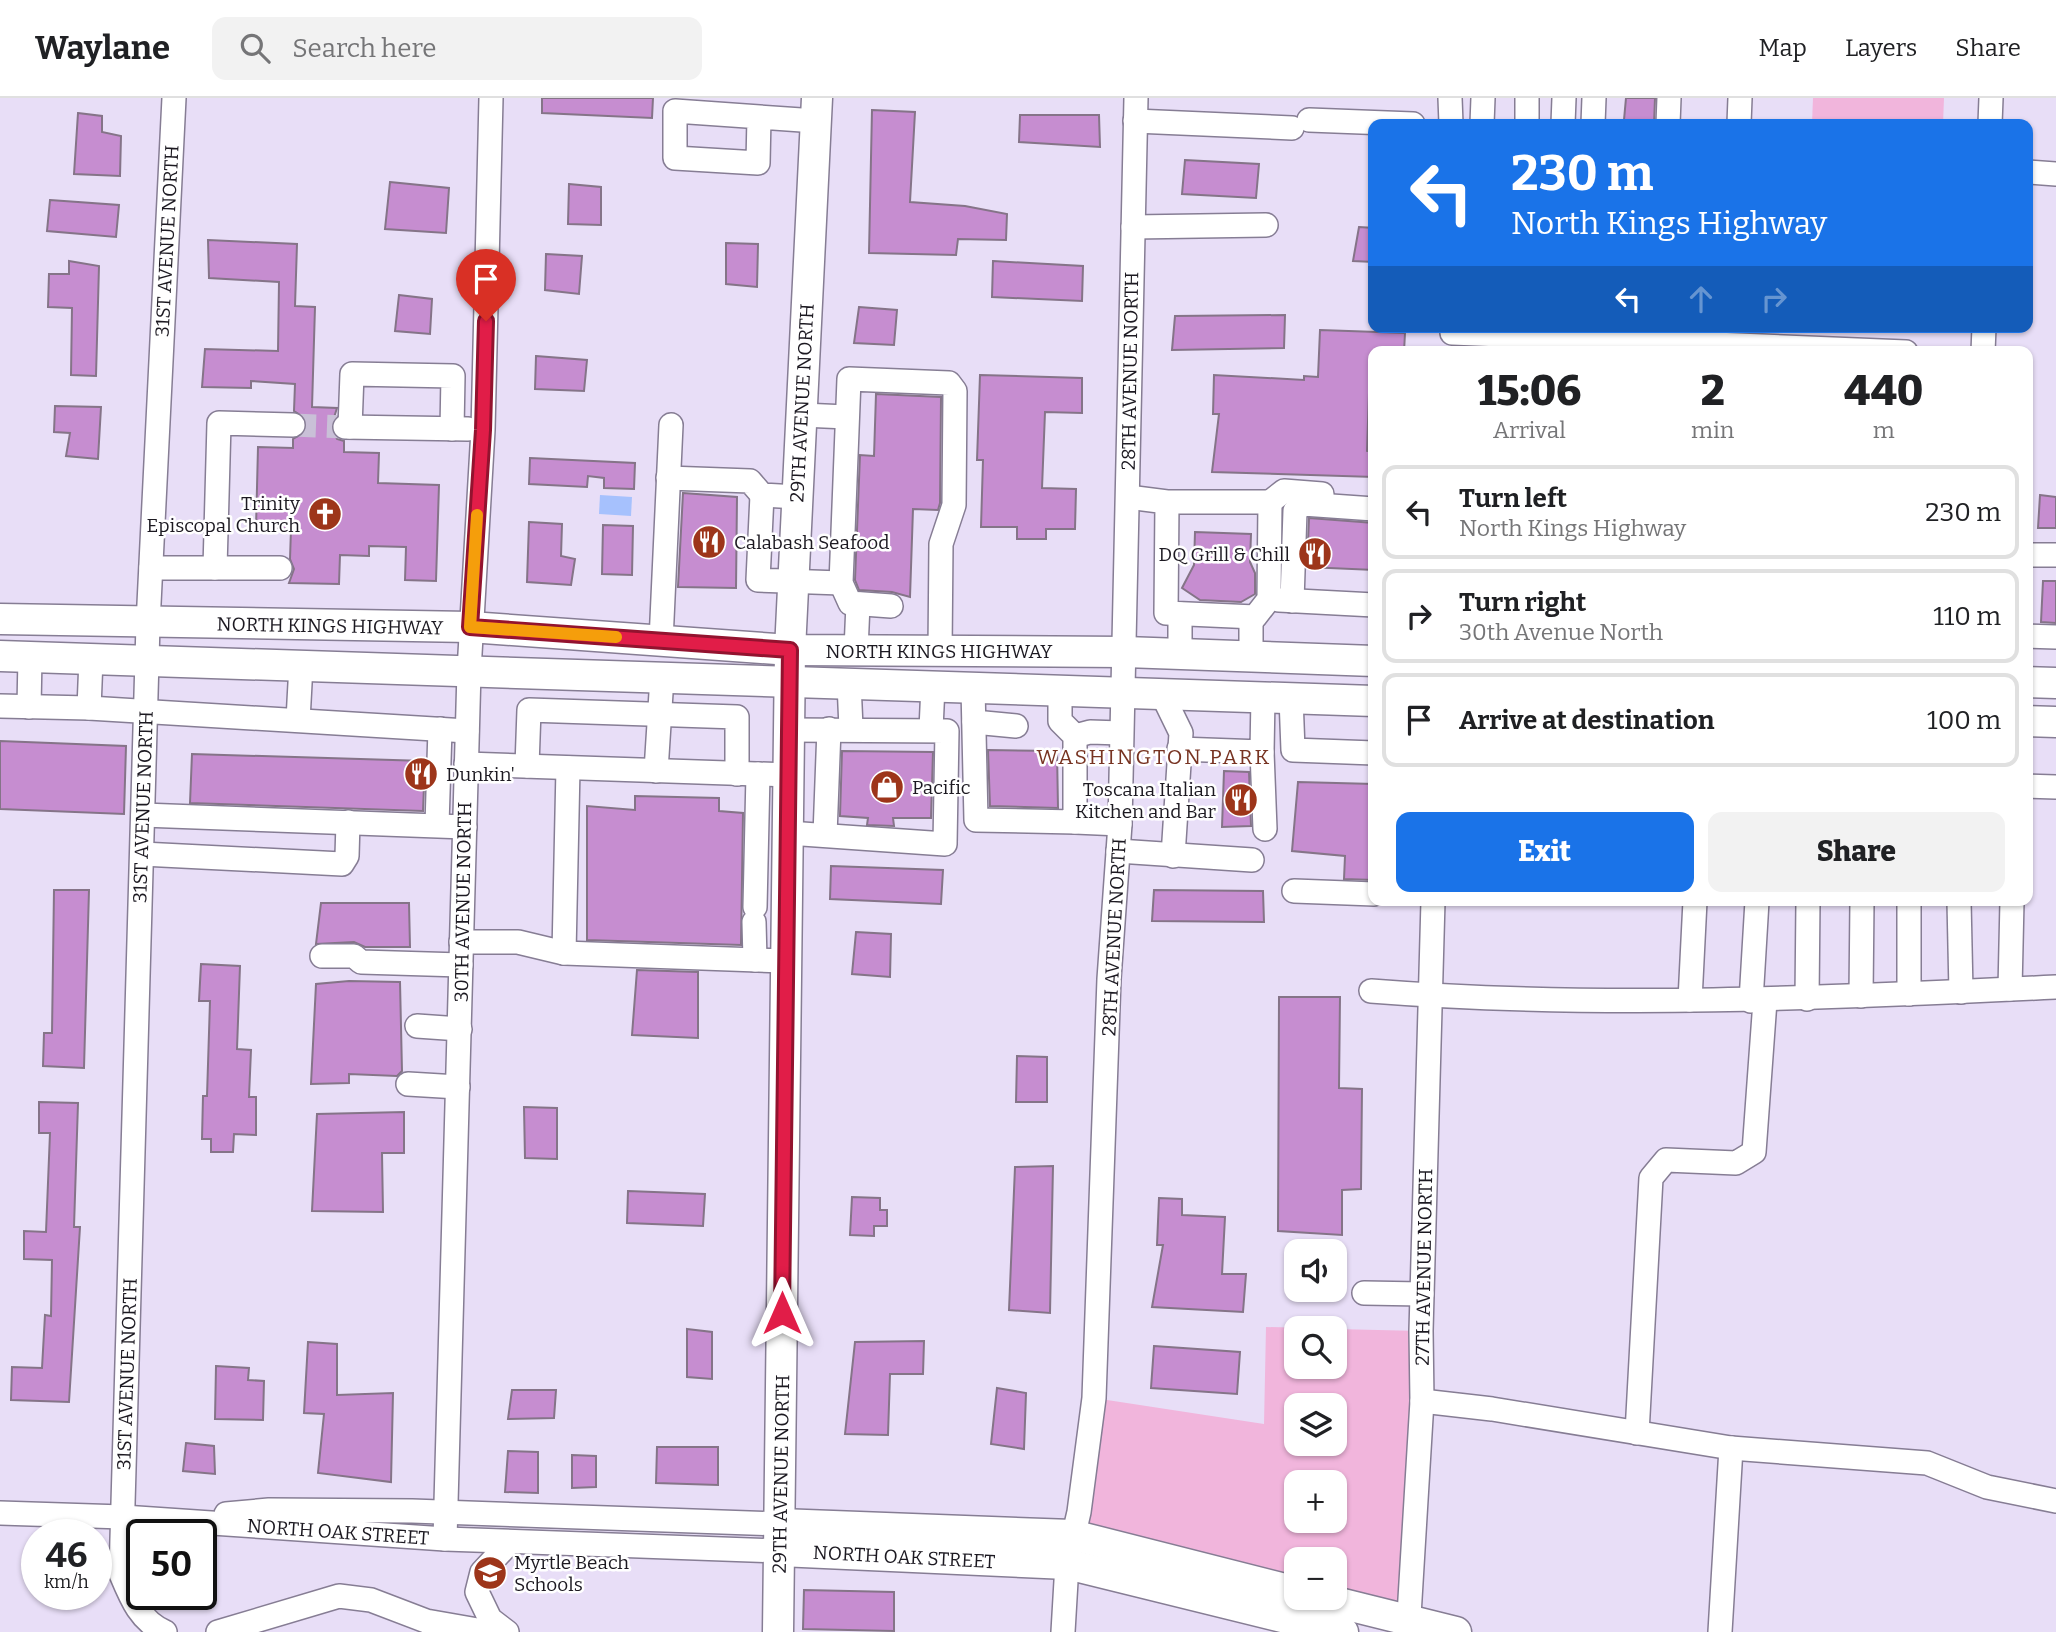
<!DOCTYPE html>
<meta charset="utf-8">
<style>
body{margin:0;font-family:Bitter,serif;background:#f2f2f2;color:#202124;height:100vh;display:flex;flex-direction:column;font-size:26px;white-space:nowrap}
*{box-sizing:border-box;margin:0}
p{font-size:23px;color:#757577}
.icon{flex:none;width:38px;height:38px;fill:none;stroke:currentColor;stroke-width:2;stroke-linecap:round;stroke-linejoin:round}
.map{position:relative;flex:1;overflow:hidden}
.side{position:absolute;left:1368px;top:248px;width:665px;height:560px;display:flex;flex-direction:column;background:#fff;border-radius:14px;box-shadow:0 2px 5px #0004}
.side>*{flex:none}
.guide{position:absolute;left:1368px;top:21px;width:665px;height:214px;border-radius:14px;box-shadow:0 2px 5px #0004;background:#1a73e8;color:#fff;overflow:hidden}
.fabs{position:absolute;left:1284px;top:1141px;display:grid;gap:14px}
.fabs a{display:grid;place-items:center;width:63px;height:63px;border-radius:14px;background:#fff;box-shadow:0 2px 5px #0004;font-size:35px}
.speed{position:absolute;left:21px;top:1421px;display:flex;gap:14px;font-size:35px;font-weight:700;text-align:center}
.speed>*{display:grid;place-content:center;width:91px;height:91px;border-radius:50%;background:#fff;box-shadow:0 2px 5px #0004;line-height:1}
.speed small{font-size:18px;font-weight:400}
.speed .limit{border:4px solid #111;border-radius:10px;background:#fff;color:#111}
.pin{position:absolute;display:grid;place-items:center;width:60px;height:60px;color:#fff;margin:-72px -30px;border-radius:50% 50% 50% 0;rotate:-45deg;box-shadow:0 0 7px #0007}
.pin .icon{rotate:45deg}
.me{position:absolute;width:77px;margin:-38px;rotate:0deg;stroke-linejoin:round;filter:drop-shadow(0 0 5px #0008)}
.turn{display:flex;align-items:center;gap:24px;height:147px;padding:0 28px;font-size:32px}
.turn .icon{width:91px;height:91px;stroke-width:2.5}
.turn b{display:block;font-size:49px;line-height:60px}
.lanes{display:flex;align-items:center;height:66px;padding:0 28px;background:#0003;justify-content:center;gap:35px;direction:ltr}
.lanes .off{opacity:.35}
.eta{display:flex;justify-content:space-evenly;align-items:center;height:119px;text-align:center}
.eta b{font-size:42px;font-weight:800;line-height:49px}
.cta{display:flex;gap:14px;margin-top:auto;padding:14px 28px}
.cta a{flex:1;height:80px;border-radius:14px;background:#1a73e8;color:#fff;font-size:28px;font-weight:800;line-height:80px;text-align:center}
.cta a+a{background:#f2f2f2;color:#202124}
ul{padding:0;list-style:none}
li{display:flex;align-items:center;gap:21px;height:94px;margin:0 14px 10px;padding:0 14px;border:4px solid #e0e0e0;border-radius:14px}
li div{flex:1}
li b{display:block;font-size:26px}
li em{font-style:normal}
header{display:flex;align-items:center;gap:42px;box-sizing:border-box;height:98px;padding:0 35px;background:#fff;border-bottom:2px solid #e0e0e0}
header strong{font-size:33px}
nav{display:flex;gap:38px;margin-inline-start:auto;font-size:24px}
.search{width:490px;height:63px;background:#f2f2f2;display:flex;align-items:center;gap:18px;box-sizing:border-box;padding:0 24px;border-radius:14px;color:#757577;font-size:26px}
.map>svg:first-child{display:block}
.green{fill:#f1b5dc;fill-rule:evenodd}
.water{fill:#a6c1fd}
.building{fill:#c68dd0;stroke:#857488;stroke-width:2}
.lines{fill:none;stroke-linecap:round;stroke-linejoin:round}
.minor-tunnel{stroke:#c9c0d7;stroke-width:23;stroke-dasharray:23 11;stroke-linecap:butt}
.minor-casing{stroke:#867d94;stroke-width:26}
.major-casing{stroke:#867d94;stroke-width:33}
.minor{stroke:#fff;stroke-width:23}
.major{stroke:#fff;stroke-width:30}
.route-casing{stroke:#92132f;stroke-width:18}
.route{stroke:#e11d48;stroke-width:12}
.slow{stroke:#f59e0b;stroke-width:12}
.labels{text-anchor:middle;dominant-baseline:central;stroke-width:5;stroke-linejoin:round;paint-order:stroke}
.street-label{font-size:19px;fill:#1c1921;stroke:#fff}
.poi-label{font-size:19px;fill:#1c1921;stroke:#fff;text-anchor:start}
.neighbourhood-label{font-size:21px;letter-spacing:2px;fill:#732;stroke:#fff}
</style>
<header>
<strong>Waylane</strong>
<div class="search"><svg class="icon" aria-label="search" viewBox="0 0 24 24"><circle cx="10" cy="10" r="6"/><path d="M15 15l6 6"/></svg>Search here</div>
<nav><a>Map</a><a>Layers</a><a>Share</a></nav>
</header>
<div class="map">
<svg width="2056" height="1534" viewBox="0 0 2056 1534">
<rect width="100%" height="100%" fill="#e8def7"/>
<g class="green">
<path d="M1813 0H1944L1943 26H1812Z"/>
<path d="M1266 1229 1313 1230H1297V1269H1335V1231L1421 1233 1409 1521 1335 1500V1461H1297V1494L1072 1437 1094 1300 1264 1326ZM1297 1307H1335V1346H1297ZM1297 1384H1335V1423H1297Z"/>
</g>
<path class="water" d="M600 397 632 399 631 418 599 416Z"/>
<g class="building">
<path d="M542 0H653L652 20 542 15Z"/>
<path d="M1626 0H1655L1654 26 1624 22Z"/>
<path d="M872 12 915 14 910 104 965 108 1007 116 1006 142 958 141 956 157 869 155Z"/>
<path d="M78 15 102 18V34L121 38 120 78 74 76Z"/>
<path d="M1020 17H1099L1100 49 1019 44Z"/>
<path d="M1185 62 1259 66 1256 100 1182 96Z"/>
<path d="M390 84 449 90 446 135 385 131Z"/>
<path d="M569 86 601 89V127L568 126Z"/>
<path d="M50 102 119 107 116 139 47 133Z"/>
<path d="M1359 129 1374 130V164L1353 163Z"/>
<path d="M208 142 297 146 295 208 315 209 312 309 337 310 331 329 337 341 344 343V354L379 355 378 385 439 387 436 483 405 482 406 449 369 448V458L340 457 339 486 289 485 294 471 290 461 291 431 256 430 258 349 293 350V341L305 334V320L294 313 295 286 251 283V290L202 289 205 251 278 253 279 184 209 180Z"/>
<path d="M726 145 758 146 757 189 726 186Z"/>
<path d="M546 156 582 158 579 196 545 192Z"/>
<path d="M69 163 99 168 96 278 71 277 72 210 48 209 49 176H69Z"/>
<path d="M993 163 1083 168 1082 203 992 199Z"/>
<path d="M399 197 432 201 430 236 395 233Z"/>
<path d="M859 209 897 212 894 247 854 245Z"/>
<path d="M1285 217 1284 250 1172 252 1175 218Z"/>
<path d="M1320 232 1405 235 1404 254H1374V266H1370L1367 353 1374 354V379L1212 374 1219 316H1213L1214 277 1304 282V278L1318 279Z"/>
<path d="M536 258 587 262 584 293 535 291Z"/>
<path d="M980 277 1082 280V315L1045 314 1042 390 1076 391 1075 431H1046V441H1017V429H981L983 362H977Z"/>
<path d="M876 296 941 299 940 405 938 412 913 411 910 499 892 494 859 492 855 482 860 357 874 358Z"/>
<path d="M55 308 101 309 98 361 66 358 70 335 54 334Z"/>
<path d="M530 360 635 365 634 391 604 390V380L588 378 587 389 529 386Z"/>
<path d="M683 395 737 399 736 490 678 489Z"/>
<path d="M2040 397 2056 399V430H2038Z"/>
<path d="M1309 420 1374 425V472L1307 469Z"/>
<path d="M529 424 562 426 561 458 575 461 571 487 527 484Z"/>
<path d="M603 427 633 428 632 477 602 476Z"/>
<path d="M1195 434 1251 436 1250 464 1255 475V496L1241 504 1200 502 1182 490 1194 467Z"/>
<path d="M2043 483H2056V525L2041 524Z"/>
<path d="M0 643 126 648 124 716 0 711Z"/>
<path d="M988 652 1057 653 1058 710 990 708Z"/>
<path d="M842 653 933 654 931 720H893L894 728 867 727 868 720 840 718Z"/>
<path d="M192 656 425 663 423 713 190 705Z"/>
<path d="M1224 673 1249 674 1251 728 1222 729Z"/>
<path d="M1298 684 1374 686V782L1344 781 1345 758 1292 753Z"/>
<path d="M635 698 719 700V713L743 715 741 847 587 842V708L635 712Z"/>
<path d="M831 768 943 772 941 806 830 801Z"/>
<path d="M54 792H89L84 970 43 968 44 935H52Z"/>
<path d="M1154 792 1263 793 1264 824 1152 823Z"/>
<path d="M321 805H409L410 849H365L354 844 316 846Z"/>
<path d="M856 834 891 836 890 879 852 876Z"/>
<path d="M201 866 240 868 237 951 251 952 249 999H256V1037L234 1036 233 1054H211V1041H202L203 998H207L210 903H199Z"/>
<path d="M637 872 698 874V940L632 937Z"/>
<path d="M349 883 400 884 402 973 397 978 349 976V985L311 986 316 886Z"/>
<path d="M1279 899H1340L1339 990 1362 991 1361 1091 1342 1092V1137L1278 1133Z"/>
<path d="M1017 958 1047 959V1004H1016Z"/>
<path d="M39 1004 78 1005 74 1129H80L69 1304 11 1302 12 1269 42 1270 45 1217 51 1218 52 1162 24 1161V1133L46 1134 50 1035H39Z"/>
<path d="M524 1009 557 1010V1061L525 1060Z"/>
<path d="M404 1014V1055H382L383 1114 312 1113 317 1016Z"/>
<path d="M1053 1068 1050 1215 1009 1212 1015 1069Z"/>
<path d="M628 1093 705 1096 703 1128 627 1125Z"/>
<path d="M852 1099 880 1100V1112H887V1128H874V1138L850 1137Z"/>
<path d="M1159 1100 1182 1101V1117L1225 1119 1222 1176H1246L1243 1214 1152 1209 1163 1147H1157Z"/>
<path d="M687 1231 712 1234V1281L687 1279Z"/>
<path d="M924 1243 923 1276H890L888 1337 845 1336 855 1244Z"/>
<path d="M308 1244 337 1246V1297L393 1295 391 1384 318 1375 324 1316 304 1315Z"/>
<path d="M1154 1248 1240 1254 1237 1296 1151 1290Z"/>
<path d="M216 1268 249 1270 248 1282 264 1283 263 1322 215 1321Z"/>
<path d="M997 1290 1026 1295 1024 1351 991 1346Z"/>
<path d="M512 1292H556L554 1320 508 1321Z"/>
<path d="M186 1345 214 1348 215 1376 183 1373Z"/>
<path d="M657 1349H718V1387L656 1385Z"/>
<path d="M508 1353 538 1354V1395L505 1394Z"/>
<path d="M572 1357 596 1358V1389L572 1390Z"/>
<path d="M804 1492 894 1494V1533L803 1531Z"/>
</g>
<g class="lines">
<path class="minor-tunnel" d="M293 327 345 329"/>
<g class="minor-casing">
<g id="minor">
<path d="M1450 0 1451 26"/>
<path d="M759 19 758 65 675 60V13L816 23"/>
<path d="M1309 22 1413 26"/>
<path d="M1135 23 1292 30"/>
<path d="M1482 26 1483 0"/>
<path d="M1527 26V0"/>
<path d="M1563 26 1564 0"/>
<path d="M1593 26 1594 0"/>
<path d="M1668 26 1669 0"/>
<path d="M1739 26 1740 0"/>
<path d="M1990 26 1991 0"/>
<path d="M2028 74 2056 76"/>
<path d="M1133 129 1266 127"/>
<path d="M1452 235 1906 254"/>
<path d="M1983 254 1984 229"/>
<path d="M802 317 847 319"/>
<path d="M345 329 468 331"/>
<path d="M350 329 352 276 453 278 452 331"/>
<path d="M668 380 750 383 762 397 797 399"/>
<path d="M762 397 758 482 841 485"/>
<path d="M1128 399 1167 404H1270L1269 501 1255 519 1166 515 1167 404"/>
<path d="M1270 404 1284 393 1322 396"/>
<path d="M2028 457H2056"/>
<path d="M151 470H280"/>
<path d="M215 470 219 325 293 327"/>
<path d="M1279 502 1374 507"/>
<path d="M1292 503 1295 413 1303 406 1374 411"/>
<path d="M891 508 850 505 841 485 849 281 949 285 955 293 954 407 941 446 940 553"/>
<path d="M2028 538 2056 539"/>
<path d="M661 543 671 327"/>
<path d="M856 552 858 506"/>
<path d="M1180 556V516"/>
<path d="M1251 558V519"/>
<path d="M849 585 851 630"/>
<path d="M973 590 976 722 1075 724V638L1060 623V592"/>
<path d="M1162 596 1181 635 1173 758"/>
<path d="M1291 600 1293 652 1374 655"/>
<path d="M0 608 89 610 467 633"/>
<path d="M29 609 30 559"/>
<path d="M89 610 91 561"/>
<path d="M298 622 301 567"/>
<path d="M974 624 1016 628"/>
<path d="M931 631 933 588"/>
<path d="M1075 638 1090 634 1121 635"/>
<path d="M1179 651 1262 654 1263 599"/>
<path d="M1262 654 1265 731"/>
<path d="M466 666 789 677"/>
<path d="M527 668 529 612 737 619V676"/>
<path d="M656 673 662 579"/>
<path d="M2028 688 2056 689"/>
<path d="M143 717 465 729"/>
<path d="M1075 724 1120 726"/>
<path d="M437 727 440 631"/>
<path d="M788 735 945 746 947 633 789 632"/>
<path d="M825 737 829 631"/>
<path d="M1118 753 1252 762"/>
<path d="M142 756 342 766 347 758 348 724"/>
<path d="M1294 793 1374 796"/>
<path d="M1959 803 1961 894"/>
<path d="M755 809 758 676"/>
<path d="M754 824 755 862"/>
<path d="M461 844H518L564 855 784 863"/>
<path d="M564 855 568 670"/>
<path d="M322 858H354L361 864 461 867"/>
<path d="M2010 891 2012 803"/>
<path d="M1371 893C1599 911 1828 900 2056 889"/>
<path d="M1909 896V803"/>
<path d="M1861 898 1862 803"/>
<path d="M1807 901 1808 803"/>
<path d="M1690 902 1695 803"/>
<path d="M1751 903 1757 803"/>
<path d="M417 928 460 931"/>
<path d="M408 986 458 989"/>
<path d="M1364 1195 1422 1196"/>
<path d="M1422 1303 1492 1311 1731 1350 1927 1365 1987 1389 2056 1403"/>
<path d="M1637 1335 1651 1080 1666 1062 1736 1065 1754 1054 1765 903"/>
<path d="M0 1415 123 1419 445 1441 780 1453"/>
<path d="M226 1416 269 1412 412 1413 780 1426"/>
<path d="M445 1441 469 573 483 332 491 0"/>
<path d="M165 1534C140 1523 131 1500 121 1476L148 526 174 0"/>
<path d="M218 1534 339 1498 371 1502 426 1523 489 1534"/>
<path d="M507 1534 490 1521 477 1494 482 1474 510 1444"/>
<path d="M1063 1534 1067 1466 1079 1414 1094 1300 1109 881 1120 726 1136 0"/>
<path d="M1408 1534 1422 1303 1421 1233 1433 803"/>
<path d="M1720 1534 1731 1350"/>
</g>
</g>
<g class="major-casing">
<g id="major">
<path d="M0 521 470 529 790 552 1125 554 1374 563"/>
<path d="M0 558 1374 603"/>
<path d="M2028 584 2056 585"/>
<path d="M2028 623 2056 624"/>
<path d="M780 1426 1072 1437 1297 1494"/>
<path d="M780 1453 1067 1466 1343 1534"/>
<path d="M1319 1500 1456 1534"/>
<path d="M778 1534 790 552 817 0"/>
</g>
</g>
<use href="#minor" class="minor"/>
<use href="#major" class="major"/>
</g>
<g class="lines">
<g class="route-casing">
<path id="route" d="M486 223 483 332 470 529 790 552 782 1215"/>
</g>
<use href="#route" class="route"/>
<path class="slow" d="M477 417 470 529 616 539"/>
</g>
<defs>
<g id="church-disc" transform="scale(1.75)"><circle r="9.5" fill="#9d351a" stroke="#fff"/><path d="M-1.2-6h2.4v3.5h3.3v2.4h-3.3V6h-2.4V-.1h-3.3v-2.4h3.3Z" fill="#fff"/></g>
<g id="restaurant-disc" transform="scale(1.75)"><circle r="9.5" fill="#9d351a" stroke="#fff"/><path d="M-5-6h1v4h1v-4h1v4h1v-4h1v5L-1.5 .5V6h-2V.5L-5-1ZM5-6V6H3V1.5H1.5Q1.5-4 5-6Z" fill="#fff"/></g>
<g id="shop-disc" transform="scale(1.75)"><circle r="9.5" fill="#9d351a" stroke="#fff"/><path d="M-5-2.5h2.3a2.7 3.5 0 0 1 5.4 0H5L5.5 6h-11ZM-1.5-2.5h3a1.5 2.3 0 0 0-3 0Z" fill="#fff"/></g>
<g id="school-disc" transform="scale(1.75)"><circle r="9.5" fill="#9d351a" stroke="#fff"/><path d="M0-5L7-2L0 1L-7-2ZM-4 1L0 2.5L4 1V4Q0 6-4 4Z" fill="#fff"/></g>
</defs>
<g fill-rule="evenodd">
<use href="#church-disc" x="325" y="416"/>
<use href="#restaurant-disc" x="709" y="444"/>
<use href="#restaurant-disc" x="1315" y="456"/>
<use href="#restaurant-disc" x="421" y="676"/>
<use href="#shop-disc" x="887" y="689"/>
<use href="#restaurant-disc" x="1241" y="702"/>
<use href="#school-disc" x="490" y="1475"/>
</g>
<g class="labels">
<g class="street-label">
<text transform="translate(167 143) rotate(-87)">31ST AVENUE NORTH</text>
<text transform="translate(1130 273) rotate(-89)">28TH AVENUE NORTH</text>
<text transform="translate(802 305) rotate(-87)">29TH AVENUE NORTH</text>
<text transform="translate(330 528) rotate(1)">NORTH KINGS HIGHWAY</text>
<text x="939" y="553">NORTH KINGS HIGHWAY</text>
<text transform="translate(143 709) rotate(-88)">31ST AVENUE NORTH</text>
<text transform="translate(463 804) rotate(-89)">30TH AVENUE NORTH</text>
<text transform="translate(1114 839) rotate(-87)">28TH AVENUE NORTH</text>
<text transform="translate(1424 1169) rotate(-89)">27TH AVENUE NORTH</text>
<text transform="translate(127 1276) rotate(-88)">31ST AVENUE NORTH</text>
<text transform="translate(781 1376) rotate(-89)">29TH AVENUE NORTH</text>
<text transform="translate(338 1434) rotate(4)">NORTH OAK STREET</text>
<text transform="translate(904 1459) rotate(3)">NORTH OAK STREET</text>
</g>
<g class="poi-label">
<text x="300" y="405" text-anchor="end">Trinity<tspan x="300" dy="22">Episcopal Church</tspan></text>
<text x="734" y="444">Calabash Seafood</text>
<text x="1290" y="456" text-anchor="end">DQ Grill &amp; Chill</text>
<text x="446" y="676">Dunkin'</text>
<text x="912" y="689">Pacific</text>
<text x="1216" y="691" text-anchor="end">Toscana Italian<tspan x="1216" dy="22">Kitchen and Bar</tspan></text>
<text x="514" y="1464">Myrtle Beach<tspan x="514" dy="22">Schools</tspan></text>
</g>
<g class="neighbourhood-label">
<text x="1154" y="659">WASHINGTON PARK</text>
</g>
</g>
</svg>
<div class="fabs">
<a><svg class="icon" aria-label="sound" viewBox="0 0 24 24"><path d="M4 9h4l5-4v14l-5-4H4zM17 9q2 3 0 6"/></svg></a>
<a><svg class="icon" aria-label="search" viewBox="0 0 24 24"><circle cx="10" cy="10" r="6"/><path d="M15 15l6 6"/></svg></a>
<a><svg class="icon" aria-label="layers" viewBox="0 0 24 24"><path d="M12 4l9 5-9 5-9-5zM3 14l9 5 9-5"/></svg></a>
<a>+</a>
<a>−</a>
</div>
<div class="speed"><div>46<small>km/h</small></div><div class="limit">50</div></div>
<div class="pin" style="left:486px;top:223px;background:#d93025"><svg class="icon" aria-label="arrive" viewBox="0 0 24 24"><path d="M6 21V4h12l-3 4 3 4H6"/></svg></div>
<svg class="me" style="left:782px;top:1215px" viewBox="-20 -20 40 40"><path d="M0-17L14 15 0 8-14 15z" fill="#e11d48" stroke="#fff" stroke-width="4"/></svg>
<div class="guide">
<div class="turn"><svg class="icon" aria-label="left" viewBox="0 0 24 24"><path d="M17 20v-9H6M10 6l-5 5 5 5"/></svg><div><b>230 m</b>North Kings Highway</div></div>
<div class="lanes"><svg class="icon" aria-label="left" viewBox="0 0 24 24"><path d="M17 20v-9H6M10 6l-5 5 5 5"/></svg><svg class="icon off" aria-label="ahead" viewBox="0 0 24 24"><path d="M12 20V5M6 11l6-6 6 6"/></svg><svg class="icon off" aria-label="right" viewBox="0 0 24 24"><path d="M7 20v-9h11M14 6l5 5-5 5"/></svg></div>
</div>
<section class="side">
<div class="eta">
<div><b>15:06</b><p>Arrival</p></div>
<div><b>2</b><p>min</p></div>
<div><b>440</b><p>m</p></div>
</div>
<ul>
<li><svg class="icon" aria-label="left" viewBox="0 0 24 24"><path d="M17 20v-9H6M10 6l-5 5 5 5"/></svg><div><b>Turn left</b><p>North Kings Highway</p></div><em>230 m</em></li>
<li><svg class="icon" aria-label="right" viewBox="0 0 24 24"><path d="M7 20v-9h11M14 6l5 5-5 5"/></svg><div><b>Turn right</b><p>30th Avenue North</p></div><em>110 m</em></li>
<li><svg class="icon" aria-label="arrive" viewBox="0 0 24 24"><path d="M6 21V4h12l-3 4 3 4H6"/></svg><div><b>Arrive at destination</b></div><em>100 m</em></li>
</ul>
<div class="cta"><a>Exit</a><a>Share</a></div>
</section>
</div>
